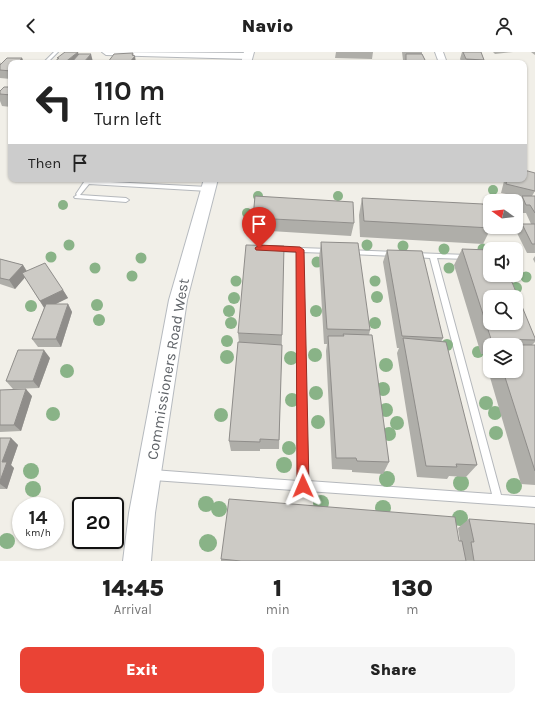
<!DOCTYPE html>
<style>
body{margin:0;font-family:Karla,sans-serif;background:#f6f6f6;color:#222;height:100vh;display:flex;flex-direction:column;font-size:15px;white-space:nowrap}
*{box-sizing:border-box;margin:0}
p{font-size:13px;color:#767676}
.icon{flex:none;width:22px;height:22px;fill:none;stroke:currentColor;stroke-width:2;stroke-linecap:round;stroke-linejoin:round}
.map{position:relative;height:509px;overflow:hidden}
.drawer{display:flex;flex-direction:column;background:#fff;flex:1}
.drawer>*{flex:none}
.banner{position:absolute;left:8px;top:8px;width:519px;height:122px;border-radius:8px;box-shadow:0 1px 3px #0004;background:#fff;color:#222;overflow:hidden}
.needle{width:26px;rotate:284deg}
.fabs{position:absolute;left:483px;top:142px;display:grid;gap:8px}
.fabs a{display:grid;place-items:center;width:40px;height:40px;border-radius:8px;background:#fff;box-shadow:0 1px 3px #0004;font-size:20px}
.speed{position:absolute;left:12px;top:445px;display:flex;gap:8px;font-size:20px;font-weight:700;text-align:center}
.speed>*{display:grid;place-content:center;width:52px;height:52px;border-radius:50%;background:#fff;box-shadow:0 1px 3px #0004;line-height:1}
.speed small{font-size:10px;font-weight:400}
.speed .limit{border:2px solid #111;border-radius:6px;background:#fff;color:#111}
.pin{position:absolute;display:grid;place-items:center;width:34px;height:34px;color:#fff;margin:-41px -17px;border-radius:50% 50% 50% 0;rotate:-45deg;box-shadow:0 0 4px #0007}
.pin .icon{rotate:45deg}
.me{position:absolute;width:44px;margin:-22px;rotate:359deg;stroke-linejoin:round;filter:drop-shadow(0 0 3px #0008)}
.turn{display:flex;align-items:center;gap:14px;height:84px;padding:0 20px;font-size:18px}
.turn .icon{width:52px;height:52px;stroke-width:2.5}
.turn b{display:block;font-size:28px;line-height:34px}
.then{display:flex;align-items:center;height:38px;padding:0 20px;background:#0003;gap:8px;font-size:15px}
.eta{display:flex;justify-content:space-evenly;align-items:center;height:68px;text-align:center}
.eta b{font-size:24px;font-weight:800;line-height:28px}
.button{display:flex;gap:8px;margin-top:auto;padding:8px 20px}
.button a{flex:1;height:46px;border-radius:8px;background:#ea4335;color:#fff;font-size:16px;font-weight:800;line-height:46px;text-align:center}
.button a+a{background:#f6f6f6;color:#222}
header{display:flex;justify-content:space-between;align-items:center;height:52px;padding:0 20px;background:#fff;font-size:18px;font-weight:800}
.map>svg:first-child{display:block}
.lines{fill:none;stroke-linecap:round;stroke-linejoin:round}
.service-casing{stroke:#b5b8bc;stroke-width:2}
.minor-casing{stroke:#b5b8bc;stroke-width:2}
.tertiary-casing{stroke:#b5b8bc;stroke-width:2}
.secondary-casing{stroke:#b6babf;stroke-width:2}
.service{fill:#fff;fill-rule:evenodd}
.minor{fill:#fff;fill-rule:evenodd}
.tertiary{fill:#fff;fill-rule:evenodd}
.secondary{fill:#fff;fill-rule:evenodd}
.tree{fill:#89b387}
.wall{fill:#afaea9;fill-rule:evenodd}
.shaded-wall{fill:#8f8d8a}
.building{fill:#cccac5;stroke:#8f8d8a;fill-rule:evenodd}
.route{fill:#ea4335;stroke:#982c22}
.labels{text-anchor:middle;dominant-baseline:central;stroke-width:3;stroke-linejoin:round;paint-order:stroke}
.street-label{font-size:15px;fill:#5f6368;stroke:#fff}
</style>
<header><svg class="icon" aria-label="back" viewBox="0 0 24 24"><path d="M15 5l-7 7 7 7"/></svg>Navio<svg class="icon" aria-label="person" viewBox="0 0 24 24"><circle cx="12" cy="8" r="4"/><path d="M4 21q1-7 8-7t8 7"/></svg></header>
<div class="map">
<svg width="535" height="509" viewBox="0 0 535 509">
<rect width="100%" height="100%" fill="#f1efe8"/>
<g class="lines">
<g class="service-casing">
<g id="service">
<path d="M54 0H58L47 11H43Z"/>
<path d="M86 127H92L91 129 208 135 211 137 208 139 89 132 80 143 126 146 129 148 126 150 75 146 74 145 77 143 76 142Z"/>
<path d="M272 195 329 197 332 199 329 201 303 200 308 429 492 442 430 206 414 205 411 203 414 201 467 203 470 205 467 207 437 206 501 443 535 445V455L153 428 150 426 148 423 150 420 153 418 298 429 297 200 274 199 271 197Z"/>
<path d="M348 198 395 200 398 202 395 204 350 202H348L347 200Z"/>
</g>
</g>
<g class="minor-casing">
<path id="minor" d="M435 0H443L447 11H439Z"/>
</g>
<g class="tertiary-casing">
<path id="tertiary" d="M102 0 248 1 252 4 248 7 106 3Z"/>
</g>
<g class="secondary-casing">
<g id="secondary">
<path d="M244 0H254L251 11H241Z"/>
<path d="M204 127H218L187 248 155 461 151 509H123L129 461 169 248Z"/>
</g>
</g>
<use href="#service" class="service"/>
<use href="#minor" class="minor"/>
<use href="#tertiary" class="tertiary"/>
<use href="#secondary" class="secondary"/>
</g>
<g class="tree">
<circle cx="493" cy="138" r="5"/>
<circle cx="258" cy="144" r="5"/>
<circle cx="338" cy="144" r="5"/>
<circle cx="63" cy="153" r="5"/>
<circle cx="247" cy="161" r="5"/>
<circle cx="69" cy="193" r="5.5"/>
<circle cx="367" cy="193" r="5.5"/>
<circle cx="403" cy="194" r="5.5"/>
<circle cx="444" cy="197" r="5.5"/>
<circle cx="483" cy="197" r="5.5"/>
<circle cx="51" cy="205" r="5.5"/>
<circle cx="141" cy="206" r="5.5"/>
<circle cx="317" cy="210" r="5.5"/>
<circle cx="95" cy="216" r="5.5"/>
<circle cx="449" cy="216" r="5.5"/>
<circle cx="132" cy="224" r="5.5"/>
<circle cx="526" cy="225" r="5.5"/>
<circle cx="236" cy="229" r="5.5"/>
<circle cx="375" cy="229" r="5.5"/>
<circle cx="516" cy="236" r="6"/>
<circle cx="377" cy="245" r="6"/>
<circle cx="234" cy="246" r="6"/>
<circle cx="97" cy="253" r="6"/>
<circle cx="31" cy="254" r="6"/>
<circle cx="229" cy="259" r="6"/>
<circle cx="316" cy="259" r="6"/>
<circle cx="99" cy="268" r="6"/>
<circle cx="231" cy="271" r="6"/>
<circle cx="375" cy="271" r="6"/>
<circle cx="227" cy="289" r="6"/>
<circle cx="447" cy="293" r="6"/>
<circle cx="478" cy="300" r="6"/>
<circle cx="315" cy="303" r="7"/>
<circle cx="227" cy="305" r="7"/>
<circle cx="291" cy="306" r="7"/>
<circle cx="386" cy="313" r="7"/>
<circle cx="67" cy="319" r="7"/>
<circle cx="383" cy="337" r="7"/>
<circle cx="316" cy="341" r="7"/>
<circle cx="292" cy="348" r="7"/>
<circle cx="486" cy="351" r="7"/>
<circle cx="386" cy="358" r="7"/>
<circle cx="495" cy="361" r="7"/>
<circle cx="53" cy="362" r="7"/>
<circle cx="221" cy="363" r="7"/>
<circle cx="318" cy="370" r="7"/>
<circle cx="397" cy="371" r="7"/>
<circle cx="496" cy="381" r="7"/>
<circle cx="389" cy="382" r="7"/>
<circle cx="289" cy="396" r="7"/>
<circle cx="284" cy="413" r="8"/>
<circle cx="31" cy="419" r="8"/>
<circle cx="387" cy="427" r="8"/>
<circle cx="461" cy="431" r="8"/>
<circle cx="514" cy="434" r="8"/>
<circle cx="33" cy="437" r="8"/>
<circle cx="321" cy="451" r="8"/>
<circle cx="206" cy="452" r="8"/>
<circle cx="383" cy="456" r="8"/>
<circle cx="219" cy="457" r="8"/>
<circle cx="460" cy="466" r="8"/>
<circle cx="7" cy="489" r="8"/>
<circle cx="208" cy="491" r="9"/>
</g>
<g class="wall">
<path d="M336 0H373L372 7 335 6Z"/>
<path d="M402 0H422V2L426 10V11H404L405 8H403Z"/>
<path d="M462 0H481L484 8V9L485 11H462L460 7Z"/>
<path d="M493 0H513L495 2Z"/>
<path d="M531 0H535V3Z"/>
<path d="M22 6 24 11H11V27L0 26V10L1 12Z"/>
<path d="M11 32V55L2 54 0 49V39L8 35Z"/>
<path d="M501 127H524L535 139 532 144H535V201H527L517 181 522 172H531L526 161H522L518 153 522 145 501 141 504 129H501Z"/>
<path d="M362 146 491 176 483 192 360 185 359 163Z"/>
<path d="M253 166 354 171 351 184 254 178Z"/>
<path d="M321 190 370 278 369 283 389 410 383 422 352 420V418L332 417 326 299 327 292H324L319 206Z"/>
<path d="M462 197 535 286V290L532 293H535V433L521 432 485 308 489 302H481L454 213ZM490 293H516V319H490Z"/>
<path d="M387 198 443 286 441 290 477 413 466 425 449 424 447 427 417 425 397 301 399 296H397L383 210Z"/>
<path d="M535 204V211L533 207Z"/>
<path d="M0 207 23 213 27 219 63 238 68 246 56 252H68L72 260 61 295H38L32 287 44 256 25 225 15 237 0 232Z"/>
<path d="M238 281 282 283 279 397H260V399H231L229 389 239 290Z"/>
<path d="M50 306 39 336 13 337 6 329Z"/>
<path d="M0 338 32 344 21 379 0 380Z"/>
<path d="M0 386H11L18 393 11 413 14 416 7 437H0Z"/>
<path d="M469 467 535 509H221V507L460 489 458 476Z"/>
</g>
<g class="shaded-wall">
<path d="M78 0 81 8 77 11H64Z"/>
<path d="M133 1 134 5 135 4 136 11H129L132 3Z"/>
<path d="M91 2 93 10 92 11H83Z"/>
<path d="M22 6 24 11H18Z"/>
<path d="M23 213 28 222 15 237 9 228Z"/>
<path d="M63 238 68 246 45 257 40 249Z"/>
<path d="M68 252 72 260 61 295 56 287Z"/>
<path d="M44 298 50 306 39 336 33 329Z"/>
<path d="M26 337 32 344 21 379 14 373Z"/>
<path d="M11 386 18 393 11 413 14 416 7 437 0 432V429L2 410Z"/>
</g>
<g class="building">
<path d="M65 0H78L64 11H53L59 6H57Z"/>
<path d="M463 0H481L484 8 466 7Z"/>
<path d="M133 1 132 3 135 4 129 11H103L104 10H108L114 2Z"/>
<path d="M79 2H91L83 11H71Z"/>
<path d="M406 2H422L426 10 406 9Z"/>
<path d="M7 6H22L18 11H11V19L0 18V13Z"/>
<path d="M467 8 484 9 485 11H468Z"/>
<path d="M11 32V43L0 42V39L4 35H8Z"/>
<path d="M524 118 535 121V139L506 132 507 127H524Z"/>
<path d="M255 144 353 150 354 171 253 166Z"/>
<path d="M522 144H535V161L530 153H526Z"/>
<path d="M362 146 483 152 490 172V175H491V176L364 169Z"/>
<path d="M522 172H535V192H532Z"/>
<path d="M321 190 358 191 370 278 327 277Z"/>
<path d="M246 193 284 194 282 283 238 281Z"/>
<path d="M462 197 490 198V223H509L535 286V288L491 287ZM490 245H516V271H490Z"/>
<path d="M387 198 422 199 443 286 402 284Z"/>
<path d="M0 207 23 213 9 228 0 226Z"/>
<path d="M45 211 63 238 40 249 22 221Z"/>
<path d="M46 252H68L56 287H32Z"/>
<path d="M343 282 372 283 389 410 357 409 356 406H336L328 284H344Z"/>
<path d="M403 286 446 290 477 413 456 412 457 415 426 414Z"/>
<path d="M238 290 282 293 279 388 260 387V390L229 389Z"/>
<path d="M516 293H535V419L503 319H516Z"/>
<path d="M18 298H44L33 329H6Z"/>
<path d="M26 337 14 373H0V338Z"/>
<path d="M0 386H11L2 410H7L0 429Z"/>
<path d="M229 447 455 465 459 489H462L466 509H241L221 507Z"/>
<path d="M469 467 535 472V509H474L471 490H474Z"/>
</g>
<path class="route" d="M259 193 300 195 304 198 309 434 308 438 303 440 299 438 297 434 296 200 256 198 255 196Z"/>
<g class="labels">
<g class="street-label">
<text transform="translate(168 317) rotate(-80)">Commissioners Road West</text>
</g>
</g>
</svg>
<div class="fabs">
<a><svg class="needle" viewBox="-14 -14 28 28"><path d="M0-13l5 13h-10z" fill="#e53935"/><path d="M0 13l5-13h-10z" fill="#767676"/></svg></a>
<a><svg class="icon" aria-label="sound" viewBox="0 0 24 24"><path d="M4 9h4l5-4v14l-5-4H4zM17 9q2 3 0 6"/></svg></a>
<a><svg class="icon" aria-label="search" viewBox="0 0 24 24"><circle cx="10" cy="10" r="6"/><path d="M15 15l6 6"/></svg></a>
<a><svg class="icon" aria-label="layers" viewBox="0 0 24 24"><path d="M12 4l9 5-9 5-9-5zM3 14l9 5 9-5"/></svg></a>
</div>
<div class="speed"><div>14<small>km/h</small></div><div class="limit">20</div></div>
<div class="pin" style="left:259px;top:196px;background:#d93025"><svg class="icon" aria-label="arrive" viewBox="0 0 24 24"><path d="M6 21V4h12l-3 4 3 4H6"/></svg></div>
<svg class="me" style="left:303px;top:434px" viewBox="-20 -20 40 40"><path d="M0-17L14 15 0 8-14 15z" fill="#ea4335" stroke="#fff" stroke-width="4"/></svg>
<div class="banner">
<div class="turn"><svg class="icon" aria-label="left" viewBox="0 0 24 24"><path d="M17 20v-9H6M10 6l-5 5 5 5"/></svg><div><b>110 m</b>Turn left</div></div>
<div class="then">Then<svg class="icon" aria-label="arrive" viewBox="0 0 24 24"><path d="M6 21V4h12l-3 4 3 4H6"/></svg></div>
</div>
</div>
<section class="drawer">
<div class="eta">
<div><b>14:45</b><p>Arrival</p></div>
<div><b>1</b><p>min</p></div>
<div><b>130</b><p>m</p></div>
</div>
<div class="button"><a>Exit</a><a>Share</a></div>
</section>
